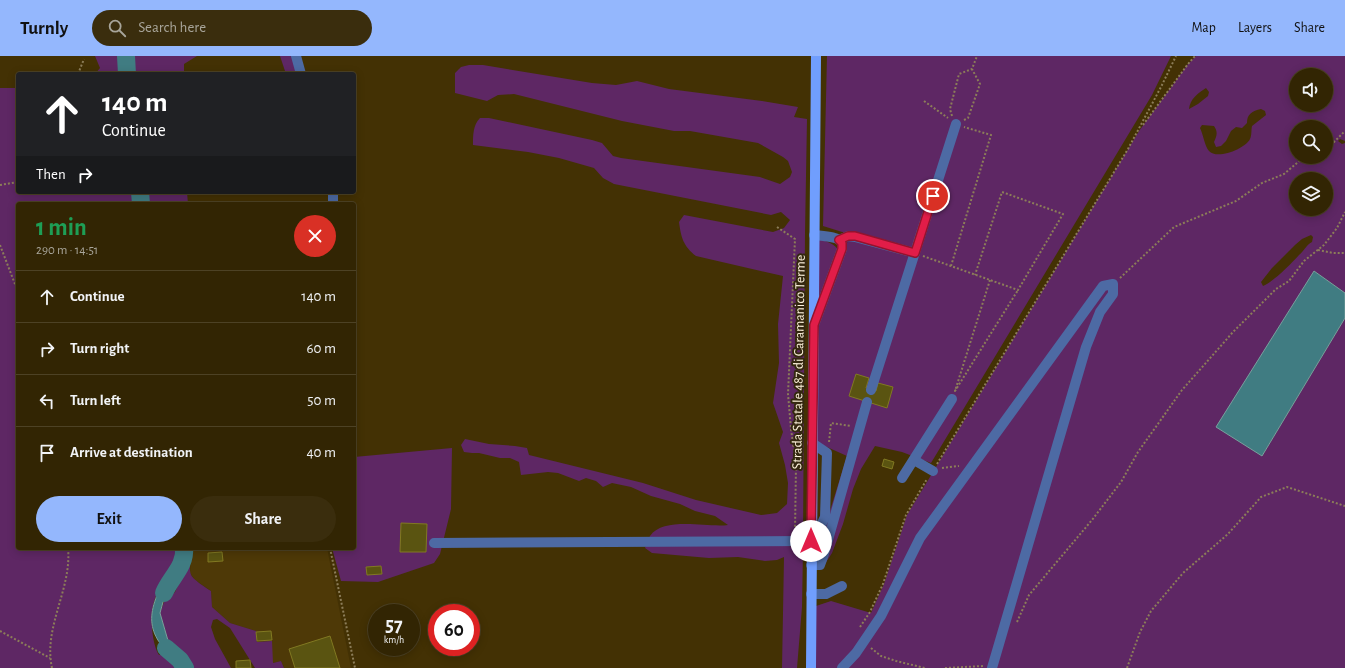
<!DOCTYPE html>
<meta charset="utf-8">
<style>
body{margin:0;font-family:"Alegreya Sans",sans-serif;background:#3a2d0d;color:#f1f3f6;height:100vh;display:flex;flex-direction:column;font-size:15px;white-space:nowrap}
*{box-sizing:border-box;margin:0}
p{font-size:13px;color:#a8a59a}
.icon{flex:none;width:22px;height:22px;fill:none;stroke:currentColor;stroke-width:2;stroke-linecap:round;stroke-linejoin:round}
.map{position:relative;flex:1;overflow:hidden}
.drawer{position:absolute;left:16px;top:146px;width:340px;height:348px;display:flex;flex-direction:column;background:#322503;border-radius:4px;box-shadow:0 2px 10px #0003,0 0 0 1px #4d4225}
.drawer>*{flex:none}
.banner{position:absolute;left:16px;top:16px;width:340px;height:122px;border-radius:4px;box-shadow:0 2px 10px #0003,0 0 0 1px #4d4225;background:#202124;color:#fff;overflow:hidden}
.buttons{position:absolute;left:1289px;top:12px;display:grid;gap:8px}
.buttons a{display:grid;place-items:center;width:44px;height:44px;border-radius:50%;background:#322503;box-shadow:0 2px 10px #0003,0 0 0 1px #4d4225;font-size:20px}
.speed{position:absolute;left:368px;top:548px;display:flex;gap:8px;font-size:20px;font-weight:700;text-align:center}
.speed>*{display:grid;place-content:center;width:52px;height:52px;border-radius:50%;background:#322503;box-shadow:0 2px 10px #0003,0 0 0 1px #4d4225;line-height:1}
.speed small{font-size:10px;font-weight:400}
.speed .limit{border:6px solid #d22;background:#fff;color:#111}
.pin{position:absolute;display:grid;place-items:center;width:34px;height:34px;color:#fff;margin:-17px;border:2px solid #fff;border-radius:50%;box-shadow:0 1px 4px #0007}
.me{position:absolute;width:44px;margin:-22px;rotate:0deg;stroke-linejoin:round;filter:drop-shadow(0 0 3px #0008)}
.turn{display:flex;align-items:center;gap:14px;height:84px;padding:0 20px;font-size:18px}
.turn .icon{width:52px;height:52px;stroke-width:2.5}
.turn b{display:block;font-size:28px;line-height:34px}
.then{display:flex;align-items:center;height:38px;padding:0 20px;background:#0003;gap:8px;font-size:15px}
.round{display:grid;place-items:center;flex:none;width:42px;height:42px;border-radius:21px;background:#3a2d0d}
.head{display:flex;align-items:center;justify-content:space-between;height:68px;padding:0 20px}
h1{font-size:24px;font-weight:700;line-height:30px;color:#1e9e55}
.button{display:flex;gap:8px;margin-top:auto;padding:8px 20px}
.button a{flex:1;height:46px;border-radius:24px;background:#94b7fd;color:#111;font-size:16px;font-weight:700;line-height:46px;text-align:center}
.button a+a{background:#3a2d0d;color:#f1f3f6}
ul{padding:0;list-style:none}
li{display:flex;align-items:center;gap:12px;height:52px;padding:0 20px;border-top:1px solid #4d4225}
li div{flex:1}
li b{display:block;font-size:15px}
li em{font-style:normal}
header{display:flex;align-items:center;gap:24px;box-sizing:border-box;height:56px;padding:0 20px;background:#94b7fd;color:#111}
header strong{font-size:19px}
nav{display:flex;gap:22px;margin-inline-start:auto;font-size:14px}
.search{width:280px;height:36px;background:#3a2d0d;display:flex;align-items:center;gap:10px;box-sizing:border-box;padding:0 14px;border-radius:22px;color:#a8a59a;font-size:15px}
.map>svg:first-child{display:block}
.built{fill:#4e3907}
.green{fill:#5e2764;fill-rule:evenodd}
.water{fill:#407c82;stroke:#799f9d}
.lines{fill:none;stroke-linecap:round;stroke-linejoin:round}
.river{stroke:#407c82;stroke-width:18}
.building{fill:#5a5411;stroke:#817922}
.path{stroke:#8c7d59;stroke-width:2;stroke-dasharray:2 2;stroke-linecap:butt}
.minor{stroke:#4d6aa4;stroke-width:10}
.major{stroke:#709efd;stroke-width:10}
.route-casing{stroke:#92132f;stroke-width:10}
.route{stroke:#e11d48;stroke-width:7}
.labels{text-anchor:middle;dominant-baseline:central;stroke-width:4;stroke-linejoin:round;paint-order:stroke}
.street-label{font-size:14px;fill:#fdf2db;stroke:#342810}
</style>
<header>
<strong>Turnly</strong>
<div class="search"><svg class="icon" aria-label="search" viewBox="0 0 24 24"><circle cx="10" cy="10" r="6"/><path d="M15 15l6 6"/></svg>Search here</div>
<nav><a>Map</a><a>Layers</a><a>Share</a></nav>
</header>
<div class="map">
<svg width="1345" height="612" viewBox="0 0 1345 612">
<rect width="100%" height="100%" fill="#433104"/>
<path class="built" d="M191 492H327L351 612H284L281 605 273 607 256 586V575L230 567 212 551 211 535 194 523 190 517Z"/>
<g class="green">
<path d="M95 0H197L184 8V18H95L100 12Z"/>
<path d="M280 0H292L298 18H286Z"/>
<path d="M827 0H1171L1152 39 931 407 902 396 875 390 861 413 853 433 843 468 832 497 821 514 816 502 815 484 829 458 847 400 818 387V271L848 184 855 180 823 170Z"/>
<path d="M1196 0H1345V85L1340 83 1338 85 1342 88 1345 87V237L1314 215 1262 400 1345 262V612H811L813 551 831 545 871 557 884 528 907 459 1139 75 1188 8ZM1296 19H1326V49H1296ZM1206 32 1209 36 1208 40 1198 48 1189 53C1190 43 1198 37 1206 32ZM1261 53 1265 55 1266 59 1252 70C1251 74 1252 79 1250 83 1245 93 1217 104 1209 95 1205 91 1203 78 1200 72L1202 69 1214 70C1218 76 1217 79 1214 86L1216 91 1221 90 1226 85 1231 75 1236 71 1242 72 1247 67C1247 58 1252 55 1261 53ZM1296 71H1326V101H1322L1320 103 1318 101H1296ZM1296 123H1326V153H1296ZM1311 179 1313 181 1312 186C1306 189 1304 195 1299 199 1290 209 1274 225 1263 230L1261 226 1272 212 1295 189 1302 183Z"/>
<path d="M469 9H483L592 27 616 29 637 25 669 33 762 45 798 51 794 61 807 63 805 177 803 483 789 490 800 492 803 494 802 551 797 612H782L784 501 777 504 765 505 738 501 709 502 652 497 645 492C647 488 648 484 650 480 664 460 708 472 728 469L715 460 695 455 680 448 651 440 631 431 612 427 603 431 596 425 586 422 579 425 558 417 548 416 521 419 519 406 510 402H500L479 397H472L464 396 461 389 465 383 489 388 515 390 527 392 529 399 643 427 696 444 761 459 777 457 787 448 788 427 785 409 779 387 783 376 773 347 779 307 778 268 783 220 696 200C683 190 681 181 679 166L684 159 773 176 784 172 790 164 781 156 771 159 614 128 603 122 594 112 559 102 528 96 473 89C473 79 473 69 480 62H489L592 84 602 87 613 100 621 102 760 121 780 128 790 121 792 116 788 105 783 101 758 87 690 75H674L622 65 514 38 498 39 487 45 455 37V17L461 11Z"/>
<path d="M0 32H18V136H187L188 148H18V492H191C190 522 185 517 211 535L212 551 230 567 256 575 257 586 272 585 273 607 281 605 284 612H255L230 572 217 563 213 564 211 571 215 583 231 612H0ZM174 516 179 520 180 525 175 536 164 546 160 557 169 588 181 599 182 610 167 597 159 599C152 589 150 561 153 550 155 539 162 528 167 518Z"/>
<path d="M817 183C826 185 834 187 839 195L818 251Z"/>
<path d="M452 392 451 453 440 498 434 507 378 526 341 525 332 492H354V401Z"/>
</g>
<g class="water">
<path d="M1314 215 1345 237V262L1262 400 1216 371Z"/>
<path d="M174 516 177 518V521L166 535 160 557 169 588 181 599 184 606 182 610C144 578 145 560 167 518Z"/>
</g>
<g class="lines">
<g class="river">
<path d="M126 0 127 18"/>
<path d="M140 136 141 148"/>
<path d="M164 537C170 522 186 510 184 492"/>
<path d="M166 592 180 604 185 612"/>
</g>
</g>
<g class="building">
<path d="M856 318 869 322 866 332 876 335 878 327 893 331 887 352 849 340Z"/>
<path d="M884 403 894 406 892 413 882 410Z"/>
<path d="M401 467 427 468 426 496H400Z"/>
<path d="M222 496 223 505 208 506V497Z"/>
<path d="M381 510 382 518 367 519 366 511Z"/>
<path d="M271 575 272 584 257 585 256 576Z"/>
<path d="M330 580 340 612H295L289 593Z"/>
<path d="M250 604 251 612H236V605Z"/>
</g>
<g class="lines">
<g class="path">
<path d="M78 18 84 3"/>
<path d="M924 45 948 62"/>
<path d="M952 60 950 53 959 18 972 13"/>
<path d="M964 64 968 62 980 28 972 13 977 0"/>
<path d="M1143 69 1188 8 1195 0"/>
<path d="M1326 89 1334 86 1345 75"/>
<path d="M0 129 18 126"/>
<path d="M777 171 795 183 788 338 791 373 796 408 795 476"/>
<path d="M0 189 18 236"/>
<path d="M1318 194 1333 197H1345"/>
<path d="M923 200 1018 234 1063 158 1002 136 975 219"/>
<path d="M951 210 991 79 964 71"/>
<path d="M1120 222 1174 171 1236 145 1262 127 1284 118 1304 101"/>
<path d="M990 224 955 335 1018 234"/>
<path d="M829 386 831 367 851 370"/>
<path d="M937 408 1128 93 1161 31 1176 0"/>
<path d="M942 412 959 410"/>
<path d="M330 492 355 612"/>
<path d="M1017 566 1029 539 1092 464 1121 426 1138 396 1182 334 1233 276 1276 233 1289 225 1304 205 1324 189 1337 172 1345 156"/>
<path d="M860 571 870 556 883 528 906 459 927 423"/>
<path d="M0 575 50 602"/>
<path d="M871 592 881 600 896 605 925 612"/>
<path d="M52 612C43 571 72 533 68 492"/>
<path d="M945 612 984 610"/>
<path d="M1127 612 1140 576 1151 555 1183 517 1228 478 1261 441 1287 431 1345 450"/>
</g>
<g class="minor">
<path d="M296 0 301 18"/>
<path d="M333 136V148"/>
<path d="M814 179C820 180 839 180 842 187 842 189 842 191 842 193L814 269"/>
<path d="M839 184 848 180 855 181 915 197"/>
<path d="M871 334 956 68"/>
<path d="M914 404 933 415"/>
<path d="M902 422 952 343"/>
<path d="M811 481 816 479 825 461 827 397 812 387"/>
<path d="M434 487 811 485"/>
<path d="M811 509H820L824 498 867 346"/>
<path d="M811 538H826L842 530"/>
<path d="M842 612 856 597 881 560 920 482 1103 230 1113 228V238L1100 256 1086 291 992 612"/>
</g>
<path class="major" d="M811 612 816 0"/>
</g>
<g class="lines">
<g class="route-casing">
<path id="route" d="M811 485 814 269 842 193V187L839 184 848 180H855L915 197 933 140"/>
</g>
<use href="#route" class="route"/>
</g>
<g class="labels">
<g class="street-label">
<text transform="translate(799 306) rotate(-89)">Strada Statale 487 di Caramanico Terme</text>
</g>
</g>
</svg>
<div class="buttons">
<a><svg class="icon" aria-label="sound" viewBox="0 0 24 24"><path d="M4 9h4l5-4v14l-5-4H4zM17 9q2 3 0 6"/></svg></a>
<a><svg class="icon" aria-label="search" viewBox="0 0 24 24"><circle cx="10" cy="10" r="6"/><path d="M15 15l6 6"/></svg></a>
<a><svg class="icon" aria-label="layers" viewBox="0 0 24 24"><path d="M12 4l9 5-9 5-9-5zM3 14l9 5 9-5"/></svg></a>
</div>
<div class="speed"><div>57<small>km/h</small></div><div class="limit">60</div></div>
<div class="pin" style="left:933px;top:140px;background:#d93025"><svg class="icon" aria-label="arrive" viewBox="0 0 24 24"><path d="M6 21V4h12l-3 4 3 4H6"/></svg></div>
<svg class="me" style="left:811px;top:485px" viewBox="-20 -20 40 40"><circle r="19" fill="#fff"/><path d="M0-13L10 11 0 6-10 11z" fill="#e11d48"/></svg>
<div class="banner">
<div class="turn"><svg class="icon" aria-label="ahead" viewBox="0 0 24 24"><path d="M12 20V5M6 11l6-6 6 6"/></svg><div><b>140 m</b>Continue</div></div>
<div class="then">Then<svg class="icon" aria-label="right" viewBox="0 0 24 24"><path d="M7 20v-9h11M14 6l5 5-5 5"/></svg></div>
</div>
<section class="drawer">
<div class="head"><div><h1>1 min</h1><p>290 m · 14:51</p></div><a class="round" style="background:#d93025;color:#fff"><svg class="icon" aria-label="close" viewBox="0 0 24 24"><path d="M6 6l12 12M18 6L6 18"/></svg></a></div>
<ul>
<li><svg class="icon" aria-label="ahead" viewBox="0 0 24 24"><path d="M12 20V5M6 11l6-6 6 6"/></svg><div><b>Continue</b></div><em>140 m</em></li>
<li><svg class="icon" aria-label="right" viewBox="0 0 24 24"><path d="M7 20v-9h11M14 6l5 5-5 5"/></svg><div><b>Turn right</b></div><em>60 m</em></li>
<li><svg class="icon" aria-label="left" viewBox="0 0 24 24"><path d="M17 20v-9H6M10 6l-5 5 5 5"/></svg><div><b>Turn left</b></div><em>50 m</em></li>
<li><svg class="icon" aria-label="arrive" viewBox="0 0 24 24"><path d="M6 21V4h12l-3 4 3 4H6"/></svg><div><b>Arrive at destination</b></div><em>40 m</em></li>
</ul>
<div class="button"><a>Exit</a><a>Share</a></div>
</section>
</div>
